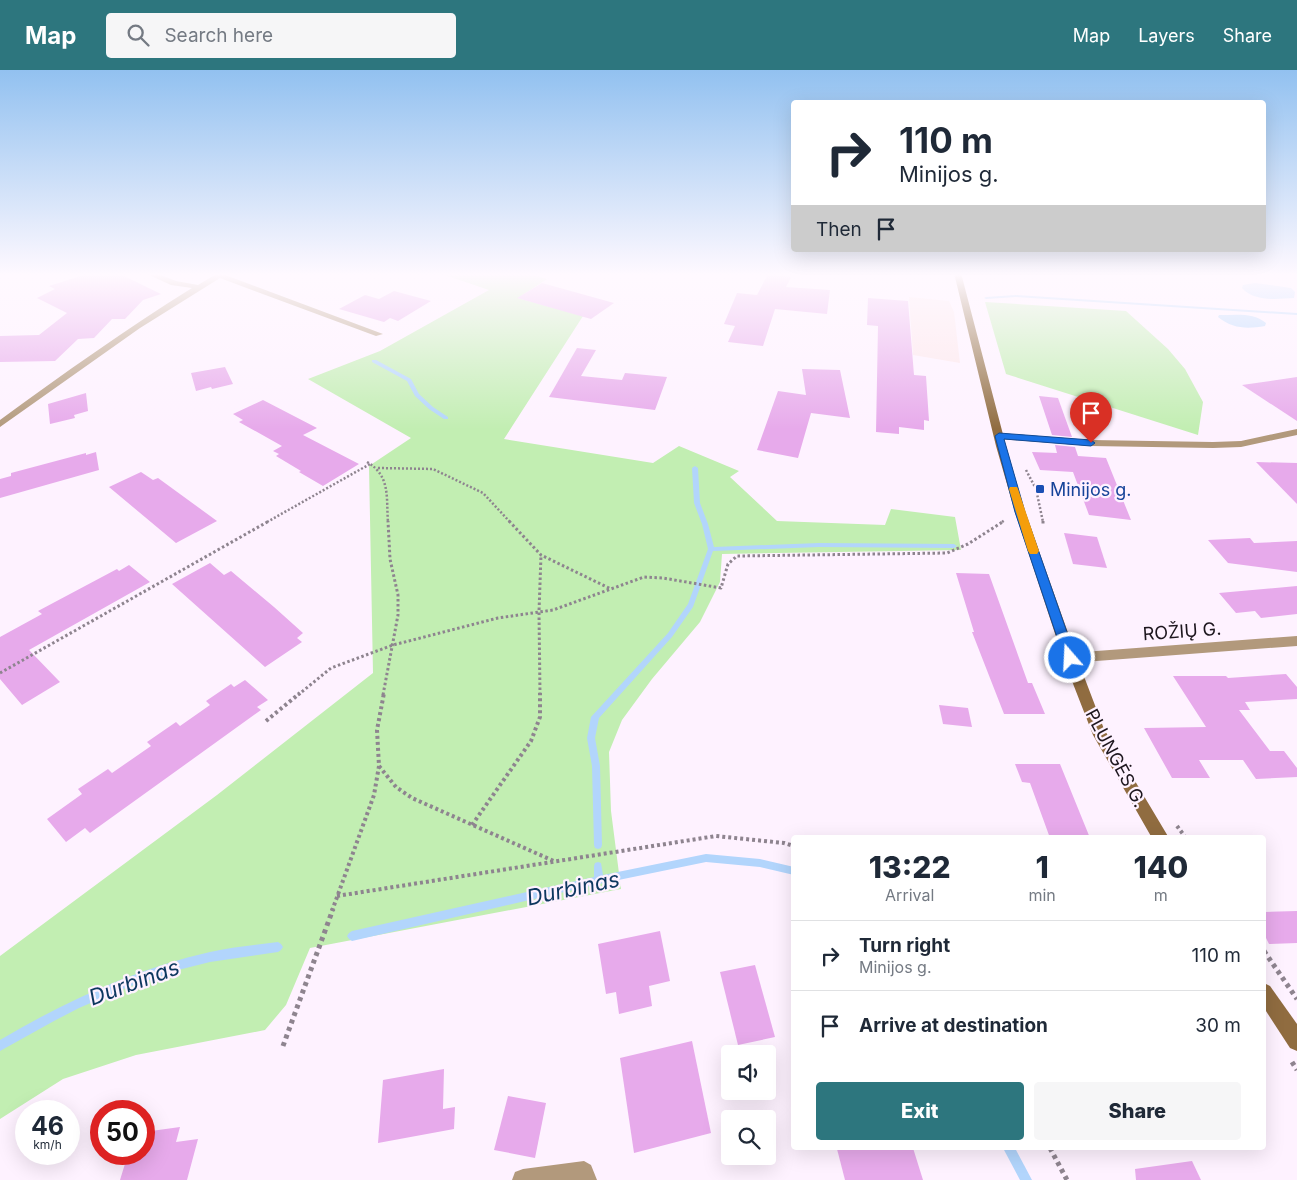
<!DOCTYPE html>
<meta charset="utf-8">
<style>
body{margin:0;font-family:Inter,sans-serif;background:#f6f6f7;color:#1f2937;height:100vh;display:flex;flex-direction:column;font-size:19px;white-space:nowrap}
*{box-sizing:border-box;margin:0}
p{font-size:16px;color:#747a83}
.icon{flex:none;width:28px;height:28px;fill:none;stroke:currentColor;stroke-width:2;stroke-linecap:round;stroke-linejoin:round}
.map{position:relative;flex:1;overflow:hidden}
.panel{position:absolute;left:791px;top:765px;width:475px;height:315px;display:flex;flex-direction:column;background:#fff;border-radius:5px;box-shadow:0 5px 20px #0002}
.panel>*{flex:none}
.top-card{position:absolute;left:791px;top:30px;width:475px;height:152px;border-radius:5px;box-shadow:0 5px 20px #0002;background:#fff;color:#1f2937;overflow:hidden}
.buttons{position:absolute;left:721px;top:975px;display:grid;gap:10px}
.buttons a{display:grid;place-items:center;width:55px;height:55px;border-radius:5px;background:#fff;box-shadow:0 5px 20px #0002;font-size:25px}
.speed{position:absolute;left:15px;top:1030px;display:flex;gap:10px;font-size:25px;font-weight:700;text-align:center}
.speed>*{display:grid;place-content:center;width:65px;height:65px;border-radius:50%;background:#fff;box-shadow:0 5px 20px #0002;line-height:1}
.speed small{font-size:12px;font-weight:400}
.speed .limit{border:8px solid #d22;background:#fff;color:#111}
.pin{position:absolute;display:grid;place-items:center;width:42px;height:42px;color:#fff;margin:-51px -21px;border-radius:50% 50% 50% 0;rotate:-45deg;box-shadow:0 0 5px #0007}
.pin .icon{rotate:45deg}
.me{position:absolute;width:55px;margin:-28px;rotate:341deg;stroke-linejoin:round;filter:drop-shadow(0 0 4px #0008)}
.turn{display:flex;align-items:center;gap:18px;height:105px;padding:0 25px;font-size:22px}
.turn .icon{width:65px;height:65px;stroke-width:2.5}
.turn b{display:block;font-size:35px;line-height:42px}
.then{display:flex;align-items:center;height:48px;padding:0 25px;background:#0003;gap:10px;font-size:19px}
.eta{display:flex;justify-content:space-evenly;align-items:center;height:85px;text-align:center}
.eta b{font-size:30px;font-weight:800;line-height:35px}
.button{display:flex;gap:10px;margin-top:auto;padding:10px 25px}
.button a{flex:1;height:58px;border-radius:5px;background:#2d767e;color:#fff;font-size:20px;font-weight:800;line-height:58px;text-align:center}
.button a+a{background:#f6f6f7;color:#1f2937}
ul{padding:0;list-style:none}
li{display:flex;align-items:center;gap:15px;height:70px;padding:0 25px;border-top:1px solid #e0e1e3}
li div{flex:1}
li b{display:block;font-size:19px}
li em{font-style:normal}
header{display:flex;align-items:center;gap:30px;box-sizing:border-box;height:70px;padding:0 25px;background:#2d767e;color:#fff}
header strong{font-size:24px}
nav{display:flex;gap:28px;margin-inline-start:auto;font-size:18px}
.search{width:350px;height:45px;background:#f6f6f7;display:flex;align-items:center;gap:12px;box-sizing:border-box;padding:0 18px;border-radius:5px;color:#747a83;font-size:19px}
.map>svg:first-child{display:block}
.commercial{fill:#fce6ea}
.green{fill:#c2eeb2}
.water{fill:#b2d5fc}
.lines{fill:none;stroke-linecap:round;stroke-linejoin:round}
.stream{fill:#b2d5fc;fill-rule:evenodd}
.building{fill:#e7aaeb}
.path-far3{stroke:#8e848f;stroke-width:2.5;stroke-dasharray:2 2;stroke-linecap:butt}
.path-far2{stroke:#8e848f;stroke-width:3;stroke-dasharray:2.5 2.5;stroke-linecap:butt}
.path-far1{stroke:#8e848f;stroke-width:4;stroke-dasharray:3 3;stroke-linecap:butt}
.path{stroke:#8e848f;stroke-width:5;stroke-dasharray:4 4;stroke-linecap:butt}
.street{fill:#b2997c;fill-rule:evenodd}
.secondary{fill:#906c40;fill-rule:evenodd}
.route{fill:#1a73e8;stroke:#114b97}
.slow{fill:#f59e0b}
.transit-dot{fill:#1a4fb4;stroke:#fef2ff;stroke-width:2}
.labels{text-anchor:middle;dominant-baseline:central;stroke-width:4.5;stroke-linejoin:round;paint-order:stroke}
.transit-label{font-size:18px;fill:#164399;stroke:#fef2ff;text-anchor:start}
.street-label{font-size:18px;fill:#1d161e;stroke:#fef2ff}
.near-water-label{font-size:22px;font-style:italic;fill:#0d375f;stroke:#fef2ff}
</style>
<header>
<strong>Map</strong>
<div class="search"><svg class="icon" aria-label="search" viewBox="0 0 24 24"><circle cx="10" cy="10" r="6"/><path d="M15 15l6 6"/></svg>Search here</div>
<nav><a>Map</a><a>Layers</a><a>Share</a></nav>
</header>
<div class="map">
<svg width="1297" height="1110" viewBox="0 0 1297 1110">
<rect width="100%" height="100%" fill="#fef2ff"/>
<path class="commercial" d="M909 227 949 231 954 242 960 293 913 285Z"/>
<g class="green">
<path d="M439 203H525L547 209 518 228 583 246 504 369 653 393 679 376 739 401 730 407 777 451 885 455 891 439 955 447 961 480 722 484 720 512 700 552 652 609 622 650 609 682 611 741 621 819 310 878 286 935 265 960 136 985 63 1009 0 1049V886L217 725 373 603 369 396 411 368 308 309 380 281 489 220Z"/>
<path d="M985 232 1126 241 1168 279 1185 299 1203 332 1198 365 1006 304Z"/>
</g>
<g class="water">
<path d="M1255 213 1291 218 1295 222 1294 228C1276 229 1255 232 1242 218L1243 215Z"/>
<path d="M1219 245C1236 245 1253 242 1266 253L1265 256C1247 259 1233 259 1218 247Z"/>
</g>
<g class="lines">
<g class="stream">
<path d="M205 203H209L206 205 204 204Z"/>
<path d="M1016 225 1297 243V245L1016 227 986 229 984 228 986 227Z"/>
<path d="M372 290H376L411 309 419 324 433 337 448 347V349H444L429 339 415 326 407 311 372 292Z"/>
<path d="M695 396 698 398 700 433 708 454 714 477 819 473 954 474 957 476 954 478 819 477 713 481 693 537 672 567 599 648 595 668 600 696 602 775 601 778 598 779 595 778 594 775 592 696 587 668 591 647 668 563 688 534 708 479 702 454 694 433 692 398Z"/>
<path d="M706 784 760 789 794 797V805L760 797 706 792 599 814 352 871 349 869 347 866 349 863 352 861 594 807V796L595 793 598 792 601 793 603 805Z"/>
<path d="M278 872 281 874 283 877 281 880 278 882 210 892 182 899 128 917 79 938 54 951 0 981V970C66 931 135 899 210 882 232 877 255 875 278 872Z"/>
<path d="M1003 1078H1015L1032 1110H1020Z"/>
</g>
</g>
<g class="building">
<path d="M90 203H118L161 224 143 230 125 249H112L94 268 78 269 55 291 0 292V266L39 265 67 243 37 228 55 219 49 216Z"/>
<path d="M768 204 791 207 786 217 830 220 827 244 775 239 763 276 728 272 735 256 724 254 737 223 757 225Z"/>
<path d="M542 213 614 233 591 249 517 228Z"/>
<path d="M394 221 431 231 398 251 390 248 384 252 339 239 365 225 379 229Z"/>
<path d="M868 228 908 231 914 305 926 306 929 351 924 350V360L899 357V364L876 362 878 256 867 255Z"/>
<path d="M577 278 596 280 581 306 622 310 625 303 667 307 655 340 549 327Z"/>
<path d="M225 297 233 314 212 319 211 317 196 321 191 303Z"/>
<path d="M802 299 840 300 850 348 811 343 798 388 757 380 778 321 806 325Z"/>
<path d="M1297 307V351L1242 315Z"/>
<path d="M86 323 88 341 74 345 75 348 50 354 48 334Z"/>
<path d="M1039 326 1058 328 1072 367 1052 365Z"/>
<path d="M263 330 317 358 303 365 359 394 323 416 299 402 301 401 276 386 279 384 273 381 282 376 239 352 243 350 233 344Z"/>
<path d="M1055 375 1075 377 1078 386 1106 388 1131 450 1089 445 1073 402 1040 400 1032 382 1057 383Z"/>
<path d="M96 382 99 400 0 428V409L11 406V403L86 383V385Z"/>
<path d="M1256 392 1297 393V434Z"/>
<path d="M141 402 153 410 158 408 217 451 176 473 109 417Z"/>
<path d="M1064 463 1097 467 1107 498 1073 494Z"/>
<path d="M1250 468 1254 473 1297 471V502L1228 493 1208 470Z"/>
<path d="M210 493 224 505 231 501 274 537 303 563 297 568 302 572 265 597 172 514Z"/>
<path d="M129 495 150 512 29 580 60 612 22 635 0 609V567L42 544 38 541 117 499 119 501Z"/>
<path d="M956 503 989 504 1028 613H1032L1045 644H1004L972 562H974Z"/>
<path d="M1297 516V544L1261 548 1255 541 1236 543 1219 523Z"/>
<path d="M1286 604 1297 617V629L1245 632 1250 640H1239L1270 681H1284L1297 698V707L1256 709 1243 690H1199L1210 708H1172L1144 658 1206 657 1173 606H1226L1228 608Z"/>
<path d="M245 610 268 630 257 637 261 640 90 763 85 758 66 772 47 749 82 724 78 719 108 699 112 703 151 676 147 672 176 652 180 656 210 635 206 631 231 614 234 617Z"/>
<path d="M939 635 968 638 972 657 943 654Z"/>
<path d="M1015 694H1060L1090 768H1050L1030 713 1022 712Z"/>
<path d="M1297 841V873L1269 874 1264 864V842Z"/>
<path d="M660 861 670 911 649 916 652 936 619 944 616 922 606 924 598 874Z"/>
<path d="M755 895 775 967 738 975 720 902Z"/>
<path d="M692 971 711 1063 634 1083 620 988Z"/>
<path d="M444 999 443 1039 455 1037 454 1059 378 1073 383 1010Z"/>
<path d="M508 1026 546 1033 535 1088 494 1080Z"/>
<path d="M180 1057 176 1072 198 1069 187 1110H120L128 1084H144V1062Z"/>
<path d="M848 1078H913L923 1110H845L837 1079Z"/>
<path d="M1192 1091 1201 1110H1136L1135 1099Z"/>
</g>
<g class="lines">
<g class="path-far3">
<path d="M367 392C391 406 386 428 388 452"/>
<path d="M378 398 433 399 483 423 510 452"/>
<path d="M1026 400 1036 419 1043 452"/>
<path d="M267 452 370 394"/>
<path d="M1002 452 1005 450"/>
</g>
<g class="path-far2">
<path d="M509 451 541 485 611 519"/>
<path d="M1043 451V455"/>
<path d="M0 603 269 451"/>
<path d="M298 625 331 598 393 575 498 548 553 540 644 507 663 508 721 518 728 494 737 486 947 483 968 474 1004 451"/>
<path d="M383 625 398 545V525L390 489 388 451"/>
<path d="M540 625 539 542 541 485"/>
</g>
<g class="path-far1">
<path d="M266 651 300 623"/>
<path d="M379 696 396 717 412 728 556 792"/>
<path d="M472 755 531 671 540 647V623"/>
<path d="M1177 756 1186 768"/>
<path d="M337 826 716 766 784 773 794 776"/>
<path d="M332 841 374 725 379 696 377 660 384 623"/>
</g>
<g class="path">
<path d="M1264 881 1297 929"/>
<path d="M283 976 333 839"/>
<path d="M1292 992 1297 1000"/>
<path d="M1050 1078 1067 1110"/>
</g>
<g class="street">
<path d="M145 203H155L176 211 198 215 218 203H226L225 205 383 264 376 266 220 208 140 258 0 357V350C63 304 126 259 192 218L171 215Z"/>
<path d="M1292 203H1297V205L1293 204Z"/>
<path d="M1297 359V365L1241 377 1213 378 1091 376 999 369 994 366 999 363 1091 370 1213 372 1241 371Z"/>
<path d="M1297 566V576L1070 593 1065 592 1063 588 1065 584 1070 583Z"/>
<path d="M584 1091 591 1095 597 1110H512L515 1102 523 1099Z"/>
</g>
<g class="secondary">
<path d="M954 203H961L1006 376 1025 442 1077 588 1104 659 1169 768H1152L1093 665 1063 588 1015 442 996 376Z"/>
<path d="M1264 913 1270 916 1297 954V981L1290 978 1264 938Z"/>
</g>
</g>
<linearGradient id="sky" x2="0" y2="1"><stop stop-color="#92c1f0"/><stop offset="0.57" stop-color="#fff9ff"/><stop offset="1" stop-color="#fff9ff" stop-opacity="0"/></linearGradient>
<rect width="1297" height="359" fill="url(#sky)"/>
<path class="route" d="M999 363 1091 370 1095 373 1091 376 1004 369 1025 442 1076 588 1074 591H1066L1064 588 1015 442 995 366Z"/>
<path class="slow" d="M1010 417H1017L1018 419 1039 481 1037 484H1030L1028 481 1009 419Z"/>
<rect class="transit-dot" x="1035" y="414" width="10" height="10" rx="2.5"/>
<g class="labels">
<g class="transit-label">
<text x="1050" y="419">Minijos g.</text>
</g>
<g class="street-label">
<text transform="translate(1182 561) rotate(-4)">ROŽIŲ G.</text>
<text transform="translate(1116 688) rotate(62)">PLUNGĖS G.</text>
</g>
<g class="near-water-label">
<text transform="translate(573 818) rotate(-12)">Durbinas</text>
<text transform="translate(134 912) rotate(-20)">Durbinas</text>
</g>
</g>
</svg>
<div class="buttons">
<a><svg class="icon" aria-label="sound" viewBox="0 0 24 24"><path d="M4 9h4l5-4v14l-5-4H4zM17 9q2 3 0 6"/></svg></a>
<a><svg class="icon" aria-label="search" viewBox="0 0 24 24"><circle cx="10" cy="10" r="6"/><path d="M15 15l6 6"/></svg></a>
</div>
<div class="speed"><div>46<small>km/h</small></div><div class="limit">50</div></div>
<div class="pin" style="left:1091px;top:373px;background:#d93025"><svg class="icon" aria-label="arrive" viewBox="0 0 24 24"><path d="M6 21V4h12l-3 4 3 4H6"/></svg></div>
<svg class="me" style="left:1070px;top:588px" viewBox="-20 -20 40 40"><circle r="17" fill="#1a73e8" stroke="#fff" stroke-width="3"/><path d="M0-11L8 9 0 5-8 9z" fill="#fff"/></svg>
<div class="top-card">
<div class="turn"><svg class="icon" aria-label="right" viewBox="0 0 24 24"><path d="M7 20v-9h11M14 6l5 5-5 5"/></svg><div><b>110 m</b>Minijos g.</div></div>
<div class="then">Then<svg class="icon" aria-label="arrive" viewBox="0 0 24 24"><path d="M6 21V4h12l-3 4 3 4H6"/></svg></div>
</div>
<section class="panel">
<div class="eta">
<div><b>13:22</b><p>Arrival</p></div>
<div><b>1</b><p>min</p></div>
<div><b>140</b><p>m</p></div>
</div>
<ul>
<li><svg class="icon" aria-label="right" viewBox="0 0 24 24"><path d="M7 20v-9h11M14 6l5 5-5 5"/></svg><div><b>Turn right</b><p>Minijos g.</p></div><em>110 m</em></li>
<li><svg class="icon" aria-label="arrive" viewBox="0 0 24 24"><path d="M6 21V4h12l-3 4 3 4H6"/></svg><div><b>Arrive at destination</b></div><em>30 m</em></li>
</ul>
<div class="button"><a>Exit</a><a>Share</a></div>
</section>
</div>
